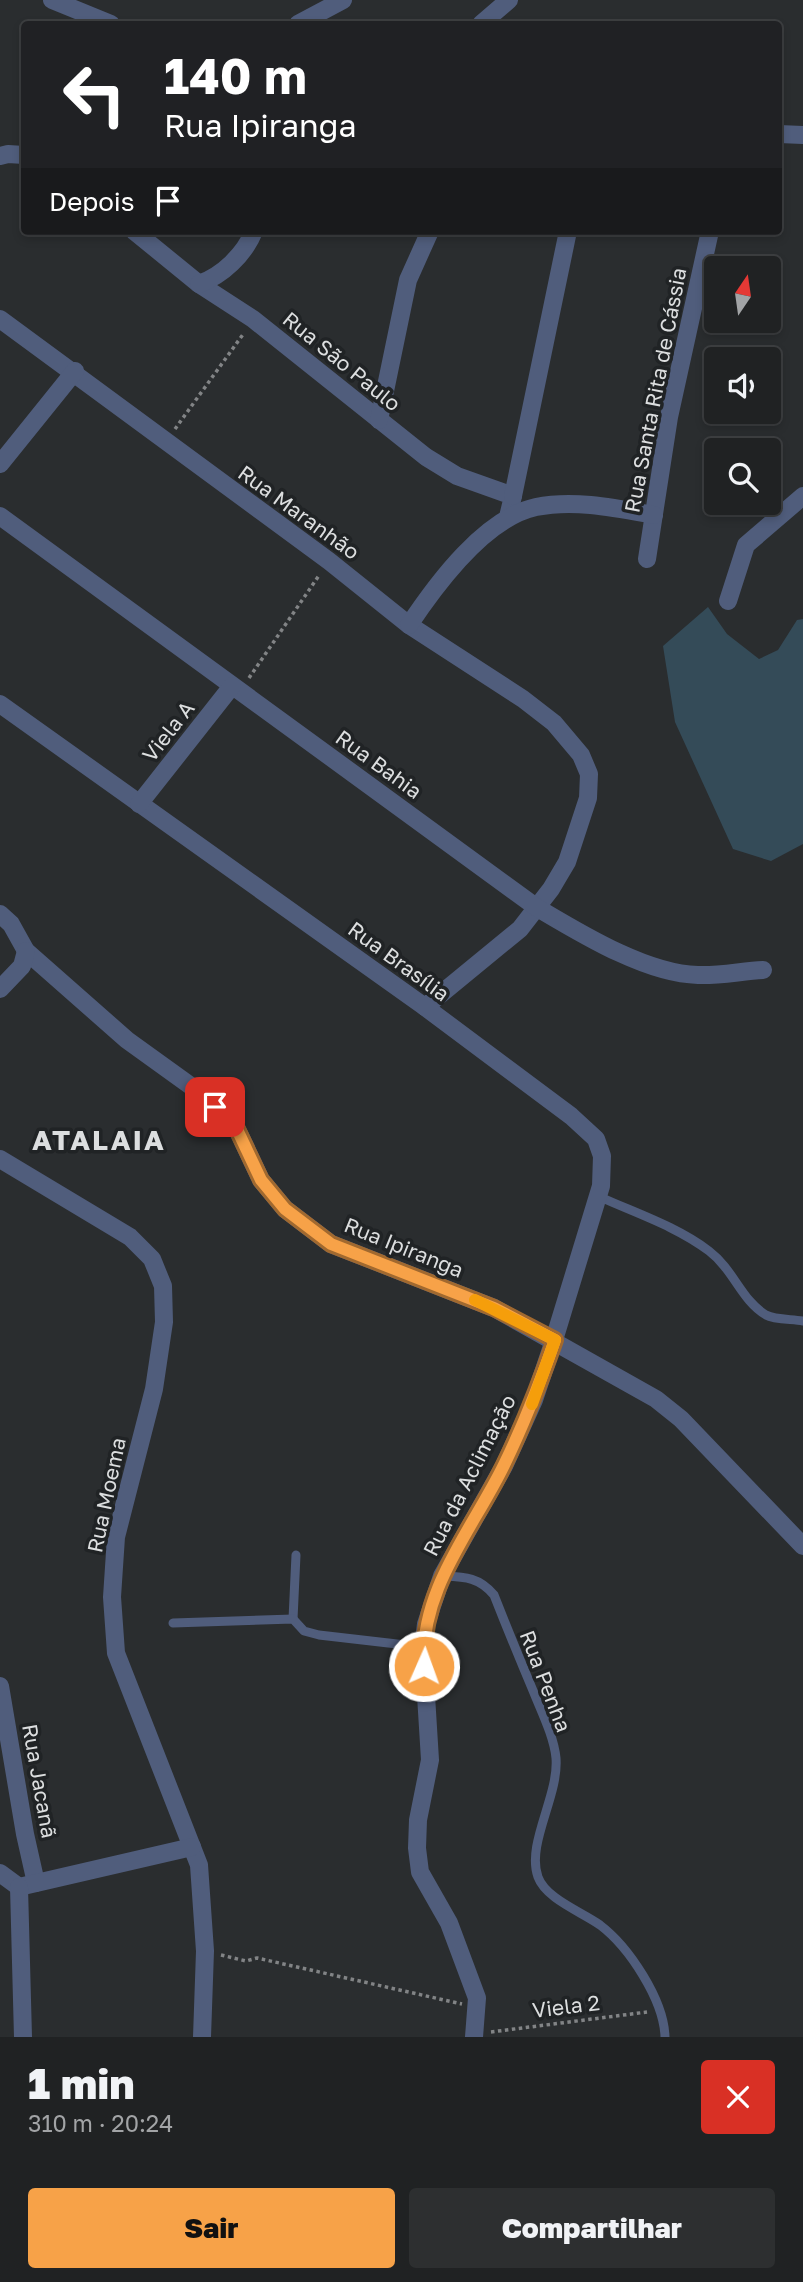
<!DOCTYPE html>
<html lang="pt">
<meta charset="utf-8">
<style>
body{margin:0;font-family:"Golos Text",sans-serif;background:#2d2f30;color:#f1f3f6;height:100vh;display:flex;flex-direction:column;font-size:26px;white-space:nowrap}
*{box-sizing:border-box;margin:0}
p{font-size:23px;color:#a2a4a6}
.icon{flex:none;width:38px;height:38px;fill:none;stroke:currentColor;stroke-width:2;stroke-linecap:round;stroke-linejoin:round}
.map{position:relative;height:2037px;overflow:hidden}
.side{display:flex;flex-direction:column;background:#202223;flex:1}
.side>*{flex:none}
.top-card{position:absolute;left:21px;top:21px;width:761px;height:214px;border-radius:7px;box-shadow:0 4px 10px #0003,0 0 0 2px #3d3f41;background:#202124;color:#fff;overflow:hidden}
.needle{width:46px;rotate:13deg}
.buttons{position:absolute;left:704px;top:256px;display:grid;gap:14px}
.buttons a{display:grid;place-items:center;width:77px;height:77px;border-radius:7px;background:#202223;box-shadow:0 4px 10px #0003,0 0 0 2px #3d3f41;font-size:35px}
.pin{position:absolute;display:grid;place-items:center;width:60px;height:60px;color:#fff;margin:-30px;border-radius:14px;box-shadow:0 4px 10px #0006}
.me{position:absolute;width:77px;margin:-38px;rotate:2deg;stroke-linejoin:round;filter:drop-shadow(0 0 5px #0008)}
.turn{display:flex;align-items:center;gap:24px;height:147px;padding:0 28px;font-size:32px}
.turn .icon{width:91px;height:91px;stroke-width:2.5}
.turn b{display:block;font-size:49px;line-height:60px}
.then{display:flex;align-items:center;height:66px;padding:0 28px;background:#0003;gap:14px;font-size:26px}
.round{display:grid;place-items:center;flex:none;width:74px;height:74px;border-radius:7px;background:#2d2f30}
.summary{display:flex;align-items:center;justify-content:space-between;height:119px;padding:0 28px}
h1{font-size:42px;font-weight:800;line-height:52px}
.action{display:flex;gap:14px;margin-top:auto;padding:14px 28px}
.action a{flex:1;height:80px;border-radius:7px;background:#f7a248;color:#111;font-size:28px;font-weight:800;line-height:80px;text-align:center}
.action a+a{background:#2d2f30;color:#f1f3f6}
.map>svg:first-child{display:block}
.green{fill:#344b58}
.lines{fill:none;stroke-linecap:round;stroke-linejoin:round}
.path{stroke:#828486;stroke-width:3.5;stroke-dasharray:3.5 3.5;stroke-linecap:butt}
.service{stroke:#505d7c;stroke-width:9}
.minor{stroke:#505d7c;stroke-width:18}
.tertiary{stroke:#505d7c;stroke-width:18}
.route-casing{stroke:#a1692f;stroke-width:18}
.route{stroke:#f7a248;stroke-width:12}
.slow{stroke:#f59e0b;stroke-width:12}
.labels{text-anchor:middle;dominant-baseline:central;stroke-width:7;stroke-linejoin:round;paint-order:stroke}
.street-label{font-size:21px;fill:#dcdedf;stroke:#202325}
.district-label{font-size:28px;font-weight:bold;letter-spacing:2px;fill:#dcdedf;stroke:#202325}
</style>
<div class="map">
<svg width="803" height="2037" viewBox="0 0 803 2037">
<rect width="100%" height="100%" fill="#2a2d2f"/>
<path class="green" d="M708 607 727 634 759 659 778 650 797 620 803 619V844L771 861 733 849 675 722 663 646Z"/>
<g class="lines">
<g class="path">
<path d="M175 429 244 333"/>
<path d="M249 678 320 574"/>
<path d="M221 1955 246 1961 257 1958 462 2004"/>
<path d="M491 2032 647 2012"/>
</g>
<g class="service">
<path d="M598 1196C635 1213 676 1226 709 1251 734 1270 741 1300 766 1315 775 1320 792 1319 803 1321"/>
<path d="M442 1576C465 1577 479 1577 494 1595 507 1628 520 1660 534 1693 542 1713 554 1737 556 1758 559 1796 526 1844 538 1877 546 1899 582 1912 600 1925 629 1947 664 2000 665 2037"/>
<path d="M293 1619 296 1555"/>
<path d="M173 1623 293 1619 304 1631 319 1635 423 1647"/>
</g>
<g class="minor">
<path d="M481 24 509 0"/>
<path d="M779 134 803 135"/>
<path d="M0 156 8 154 24 155"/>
<path d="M134 231 199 284 253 319 426 457 457 476 513 496 508 517"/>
<path d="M199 284C223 275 244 255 254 231"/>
<path d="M0 319 329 561 409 625 523 699 554 723 581 755 589 774 588 798 567 862 551 889 520 929 425 1007"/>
<path d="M379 420 408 280 430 231"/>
<path d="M0 464 75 371"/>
<path d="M513 496 568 231"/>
<path d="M0 516 536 907C580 933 646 974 698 975 719 976 742 971 763 970"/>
<path d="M647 559 669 417 710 231"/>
<path d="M728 601 746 545 803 496"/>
<path d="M409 625C437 583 485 518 536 507 574 499 616 508 654 515"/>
<path d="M0 704 425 1007 571 1116 596 1139 602 1156 601 1186 554 1340 534 1400 504 1466 442 1576 426 1624 423 1647 430 1760 418 1820 417 1848 420 1872 449 1923 477 1998 474 2037"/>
<path d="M139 804 232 686"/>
<path d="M0 914 11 924 26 951 127 1040 195 1089 235 1125 261 1180 285 1209 331 1244 494 1308 656 1399 681 1419 803 1546"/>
<path d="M0 989 22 966 26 951"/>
<path d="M0 1159 130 1237 152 1259 163 1286 164 1322 154 1389 116 1537 112 1597 116 1653 199 1865 205 1951 202 2037"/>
<path d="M0 1686 25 1834 36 1883"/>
<path d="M0 1873 19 1887"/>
<path d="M19 1887 192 1847"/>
<path d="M19 1887 23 2037"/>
</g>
<g class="tertiary">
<path d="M52 0 111 24"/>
<path d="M298 24 343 0"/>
</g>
</g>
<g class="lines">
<g class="route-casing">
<path id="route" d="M215 1107 235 1125 261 1180 285 1209 331 1244 494 1308 555 1340C540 1383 524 1424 504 1465 473 1529 419 1590 424 1666"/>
</g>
<use href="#route" class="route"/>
<path class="slow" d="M475 1300 555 1340 532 1404"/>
</g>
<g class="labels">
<g class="street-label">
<text transform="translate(342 361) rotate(39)">Rua São Paulo</text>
<text transform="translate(655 390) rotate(-79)">Rua Santa Rita de Cássia</text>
<text transform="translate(299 512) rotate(36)">Rua Maranhão</text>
<text transform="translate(168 731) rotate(-52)">Viela A</text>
<text transform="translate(379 764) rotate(36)">Rua Bahia</text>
<text transform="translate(399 961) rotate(36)">Rua Brasília</text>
<text transform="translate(404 1247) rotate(22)">Rua Ipiranga</text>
<text transform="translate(469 1475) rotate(-63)">Rua da Aclimação</text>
<text transform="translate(106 1495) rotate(-78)">Rua Moema</text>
<text transform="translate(546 1681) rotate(69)">Rua Penha</text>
<text transform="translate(40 1781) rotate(80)">Rua Jacanã</text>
<text transform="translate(566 2006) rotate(-7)">Viela 2</text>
</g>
<g class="district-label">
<text x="99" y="1139">ATALAIA</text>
</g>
</g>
</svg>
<div class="buttons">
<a><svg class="needle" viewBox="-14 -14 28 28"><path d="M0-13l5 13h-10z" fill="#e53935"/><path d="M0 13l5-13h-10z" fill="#a2a4a6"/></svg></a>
<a><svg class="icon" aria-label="sound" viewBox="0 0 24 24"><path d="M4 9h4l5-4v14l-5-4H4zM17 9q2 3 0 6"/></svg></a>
<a><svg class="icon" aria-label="search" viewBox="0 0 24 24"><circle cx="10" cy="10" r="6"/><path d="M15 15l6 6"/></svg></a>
</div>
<div class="pin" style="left:215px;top:1107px;background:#d93025"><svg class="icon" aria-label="arrive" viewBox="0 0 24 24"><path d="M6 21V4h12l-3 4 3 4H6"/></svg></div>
<svg class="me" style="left:424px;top:1666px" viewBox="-20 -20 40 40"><circle r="17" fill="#f7a248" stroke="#fff" stroke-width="3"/><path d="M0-11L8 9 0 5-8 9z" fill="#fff"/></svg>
<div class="top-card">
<div class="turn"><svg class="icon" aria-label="left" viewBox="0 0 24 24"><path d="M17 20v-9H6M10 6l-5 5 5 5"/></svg><div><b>140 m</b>Rua Ipiranga</div></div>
<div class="then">Depois<svg class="icon" aria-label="arrive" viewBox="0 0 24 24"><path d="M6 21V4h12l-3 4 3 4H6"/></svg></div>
</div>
</div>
<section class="side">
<div class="summary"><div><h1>1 min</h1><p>310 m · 20:24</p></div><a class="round" style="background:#d93025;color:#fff"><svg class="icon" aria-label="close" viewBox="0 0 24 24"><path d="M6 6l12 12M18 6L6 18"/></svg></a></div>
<div class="action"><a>Sair</a><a>Compartilhar</a></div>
</section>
